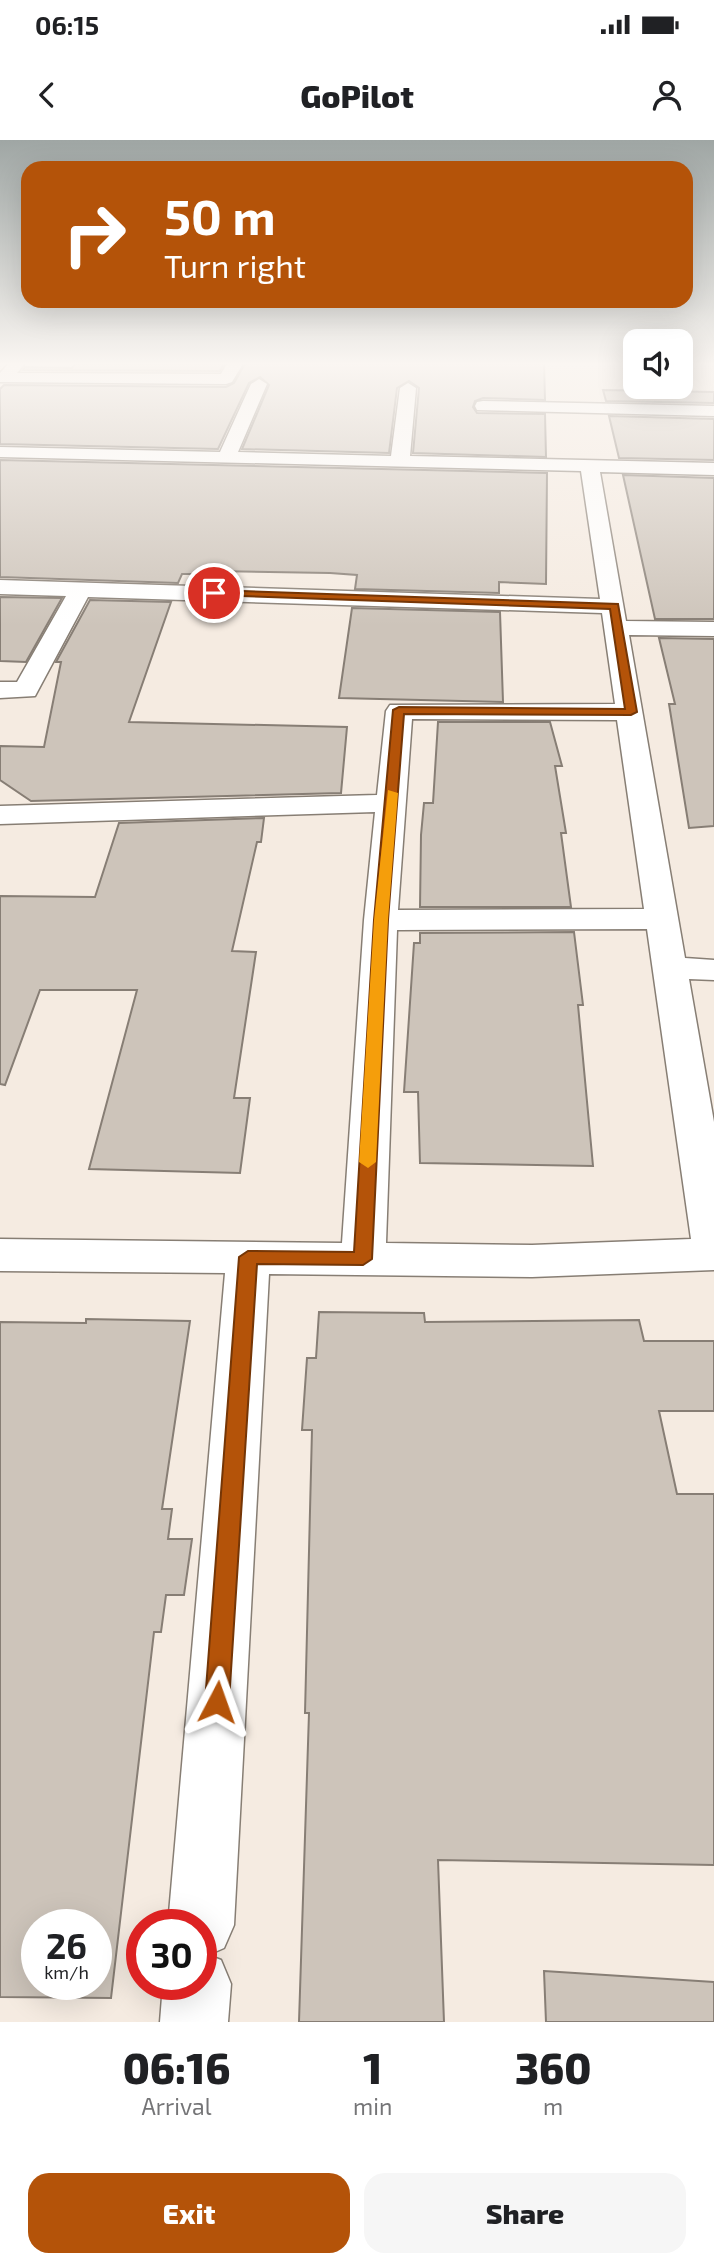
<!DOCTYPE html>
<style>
body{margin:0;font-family:"Exo 2",sans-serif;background:#f6f6f6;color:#202124;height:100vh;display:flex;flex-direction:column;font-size:26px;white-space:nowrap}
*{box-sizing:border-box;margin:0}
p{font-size:23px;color:#757577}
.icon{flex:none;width:38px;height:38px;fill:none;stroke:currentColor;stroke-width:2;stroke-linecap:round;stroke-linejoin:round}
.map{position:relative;height:1882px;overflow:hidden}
.side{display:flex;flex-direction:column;background:#fff;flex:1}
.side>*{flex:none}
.top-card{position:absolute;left:21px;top:21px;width:672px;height:147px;border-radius:21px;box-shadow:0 7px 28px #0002;background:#b45309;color:#fff;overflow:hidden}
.fabs{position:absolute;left:623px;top:189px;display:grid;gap:14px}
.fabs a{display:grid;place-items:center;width:70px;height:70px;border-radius:14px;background:#fff;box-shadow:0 7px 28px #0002;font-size:35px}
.speed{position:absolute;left:21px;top:1769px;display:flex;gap:14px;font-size:35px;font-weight:700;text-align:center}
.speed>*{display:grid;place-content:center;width:91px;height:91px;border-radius:50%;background:#fff;box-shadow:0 7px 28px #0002;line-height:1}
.speed small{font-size:18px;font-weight:400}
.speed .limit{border:10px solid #d22;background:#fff;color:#111}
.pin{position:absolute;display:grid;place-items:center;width:60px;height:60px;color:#fff;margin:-30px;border:4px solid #fff;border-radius:50%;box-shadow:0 2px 7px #0007}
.me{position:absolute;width:77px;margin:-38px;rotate:4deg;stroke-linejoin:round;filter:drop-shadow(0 0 5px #0008)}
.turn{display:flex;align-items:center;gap:24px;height:147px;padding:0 28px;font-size:32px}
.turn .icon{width:91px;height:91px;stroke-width:2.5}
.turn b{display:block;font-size:49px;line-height:60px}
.eta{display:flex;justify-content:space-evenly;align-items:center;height:119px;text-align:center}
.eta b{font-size:42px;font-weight:800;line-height:49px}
.cta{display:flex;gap:14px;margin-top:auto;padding:14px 28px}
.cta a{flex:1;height:80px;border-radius:21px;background:#b45309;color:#fff;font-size:28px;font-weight:800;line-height:80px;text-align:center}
.cta a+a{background:#f6f6f6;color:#202124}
.status{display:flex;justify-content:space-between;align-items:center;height:49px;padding:0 35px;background:#fff;direction:ltr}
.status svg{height:19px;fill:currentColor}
header{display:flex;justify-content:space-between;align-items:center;height:91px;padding:0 28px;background:#fff;font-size:32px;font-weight:800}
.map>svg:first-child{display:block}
.building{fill:#cdc4ba;stroke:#877e75;stroke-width:2;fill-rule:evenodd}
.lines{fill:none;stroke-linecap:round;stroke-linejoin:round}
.street-casing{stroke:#877e74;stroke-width:3}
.street{fill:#fff;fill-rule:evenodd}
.route{fill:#b45309;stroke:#753606;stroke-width:2}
.slow{fill:#f59e0b}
</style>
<div class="status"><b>06:15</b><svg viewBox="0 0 49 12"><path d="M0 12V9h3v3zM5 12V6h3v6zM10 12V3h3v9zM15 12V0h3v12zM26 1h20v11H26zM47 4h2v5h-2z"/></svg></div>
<header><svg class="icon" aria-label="back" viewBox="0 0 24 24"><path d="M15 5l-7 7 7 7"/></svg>GoPilot<svg class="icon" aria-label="person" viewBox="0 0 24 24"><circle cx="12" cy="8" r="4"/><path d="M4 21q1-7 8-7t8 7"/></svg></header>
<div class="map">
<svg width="714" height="1882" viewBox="0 0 714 1882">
<rect width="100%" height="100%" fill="#f5ebe1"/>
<g class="building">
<path d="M76 222H225L220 231 23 230 25 227 72 228Z"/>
<path d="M246 222H544L545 260 483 258 475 261 473 267 477 273 545 274 546 317 413 313 419 248 409 241 397 248 389 313 242 309 269 245 260 237 249 243 218 309 0 304V249L4 245 226 247 234 243Z"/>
<path d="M603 250 714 252V263L606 261Z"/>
<path d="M609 276 714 279V320L619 318Z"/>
<path d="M0 320 547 333 546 444 499 442V453L355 449 357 435 330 433 215 431 214 434H182L178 443 0 437Z"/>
<path d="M623 335 714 338V479H655Z"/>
<path d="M0 457 62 458 26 522 0 521Z"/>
<path d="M90 460 171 462 129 582 347 587 341 653 31 661 0 640V606L44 607 61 522H56Z"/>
<path d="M352 468 500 472 503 562 339 558Z"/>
<path d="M659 498 714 499V686L689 688 669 564H675Z"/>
<path d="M438 582H550L562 626H555L566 693H561L571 767H420L421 695 424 663H433Z"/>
<path d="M264 678 261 702H257L232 811 256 812 234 958H250L240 1033 89 1029 137 850H40L5 945 0 944V756L95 757 119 683Z"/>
<path d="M574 792 583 865H578L593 1026 420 1023 418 952H404L414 803H420V793Z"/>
<path d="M319 1172 424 1173 425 1182 639 1180 644 1201H714V1271H659L677 1354H714V1725L438 1720 444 1882H299L309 1573H305L312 1290H302L307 1218H316Z"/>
<path d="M86 1179 190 1181 162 1369H172L168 1399H192L184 1455H166L161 1492H154L111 1858 0 1857V1182L86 1183ZM37 1785H96V1844H37Z"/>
<path d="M544 1831 714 1842V1882H546Z"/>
</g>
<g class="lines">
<g class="street-casing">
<g id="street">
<path d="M10 222H26L17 233 221 234 228 222H244L232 242 226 244 0 242V233Z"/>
<path d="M259 239 267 244 238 312 391 316 400 248 408 243 416 248 410 316 714 323V335L600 332 626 481 714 482V496L629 495 685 818 714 820V840L689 839 714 982V1130L532 1137 269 1134 234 1785 224 1808 208 1815 221 1820 231 1844 228 1882H160L163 1844H201V1785H168L225 1133 0 1131V1099L342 1103 364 780 375 672 0 684V666L377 655 386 571 390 565 615 564 602 473 88 457 35 556 0 558V542H17L66 456 0 454V440L600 459 581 331 0 317V307L220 312 251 244ZM412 579 617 580 644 769 398 770ZM647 789 691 1099 532 1105 386 1103 397 790Z"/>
<path d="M483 261 714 266V276L477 270 475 266 477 262Z"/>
</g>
</g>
<use href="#street" class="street"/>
</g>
<linearGradient id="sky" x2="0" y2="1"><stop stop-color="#9fa6a4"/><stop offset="0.46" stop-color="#faf6f2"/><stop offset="1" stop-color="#faf6f2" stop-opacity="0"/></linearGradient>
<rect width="714" height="486" fill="url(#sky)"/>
<path class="route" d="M214 450 618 464 637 572 631 575 404 574 388 780 372 1119 363 1125 257 1124 229 1562 225 1571 217 1574 208 1571 205 1562 239 1117 248 1111 354 1112 374 780 393 570 399 567 625 569 610 469 211 455Z"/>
<path class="slow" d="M388 650 398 653 388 780 376 1022 368 1028 359 1022 374 780Z"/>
</svg>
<div class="fabs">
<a><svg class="icon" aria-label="sound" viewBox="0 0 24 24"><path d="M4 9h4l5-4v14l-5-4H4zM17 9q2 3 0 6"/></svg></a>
</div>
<div class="speed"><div>26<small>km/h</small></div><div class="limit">30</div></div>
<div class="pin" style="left:214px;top:453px;background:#d93025"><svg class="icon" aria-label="arrive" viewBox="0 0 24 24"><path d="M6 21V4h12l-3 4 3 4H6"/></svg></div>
<svg class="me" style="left:217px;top:1562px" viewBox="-20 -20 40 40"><path d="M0-17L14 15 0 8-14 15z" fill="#b45309" stroke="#fff" stroke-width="4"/></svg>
<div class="top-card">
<div class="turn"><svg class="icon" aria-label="right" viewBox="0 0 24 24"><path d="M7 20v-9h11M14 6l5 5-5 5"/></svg><div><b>50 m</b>Turn right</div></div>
</div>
</div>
<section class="side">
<div class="eta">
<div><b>06:16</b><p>Arrival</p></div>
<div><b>1</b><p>min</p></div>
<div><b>360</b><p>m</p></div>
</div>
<div class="cta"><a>Exit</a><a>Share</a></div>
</section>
